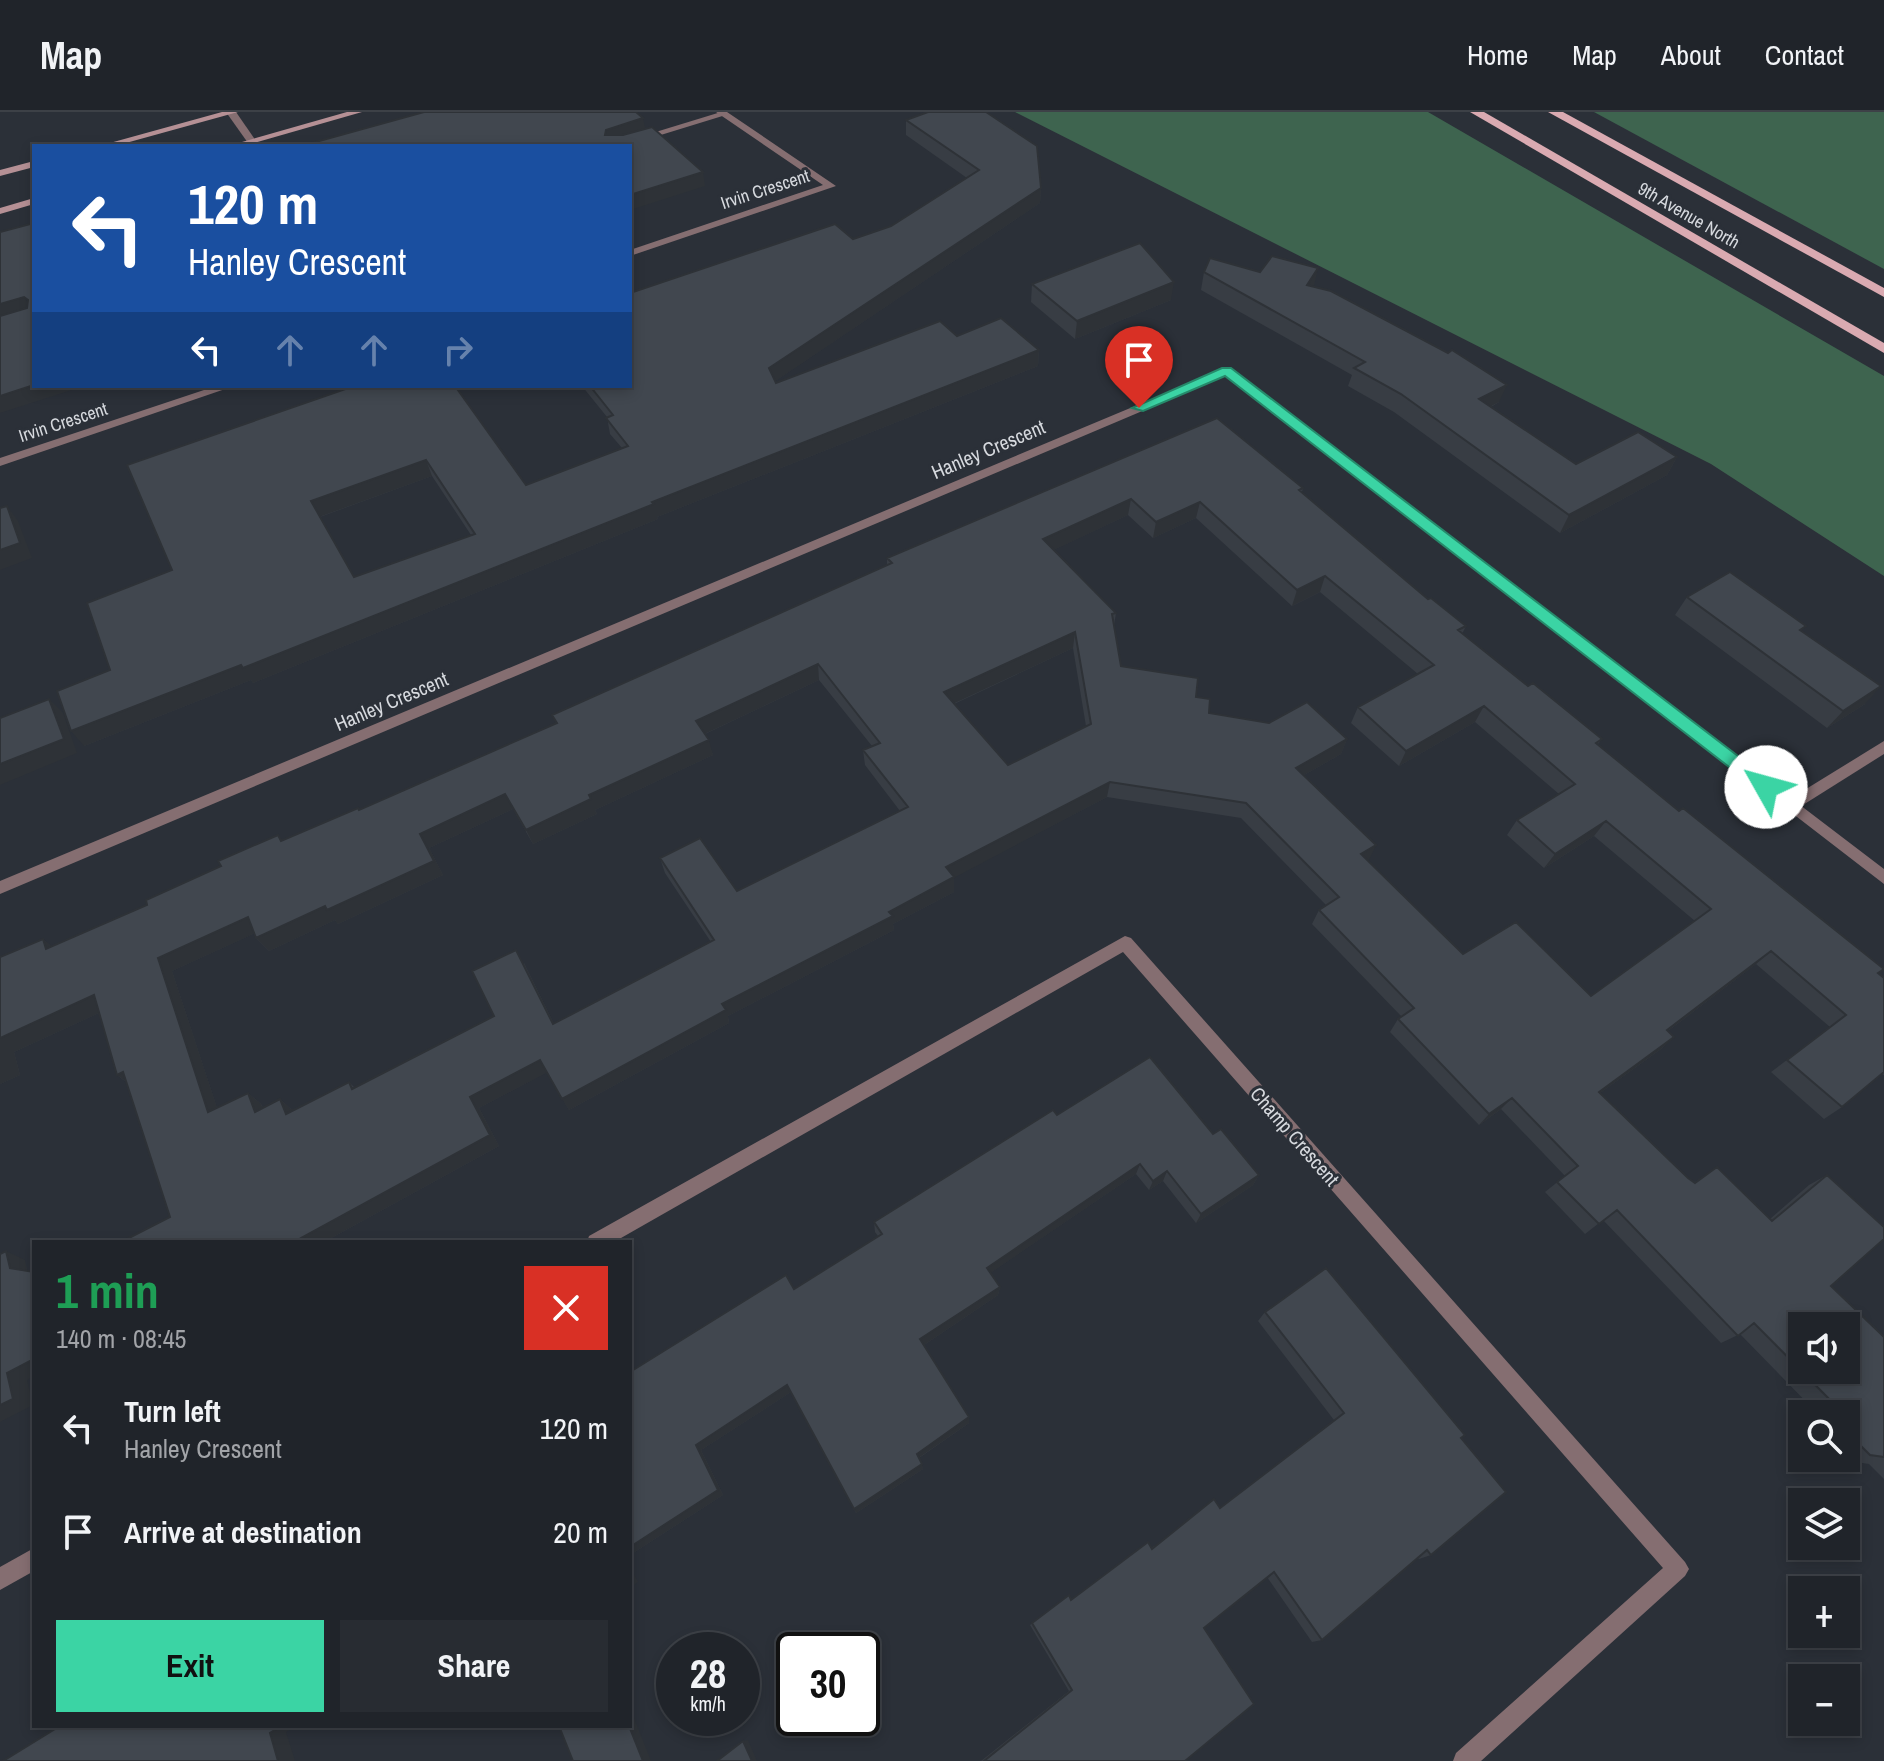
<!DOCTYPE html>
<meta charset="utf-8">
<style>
body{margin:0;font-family:"Archivo Narrow",sans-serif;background:#282c32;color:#f1f3f6;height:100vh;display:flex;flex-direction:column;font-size:30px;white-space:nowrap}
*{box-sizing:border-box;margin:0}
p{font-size:26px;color:#a2a4a8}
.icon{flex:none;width:44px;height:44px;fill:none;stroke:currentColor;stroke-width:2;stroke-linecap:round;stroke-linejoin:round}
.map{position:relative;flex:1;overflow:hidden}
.sheet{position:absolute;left:32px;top:1128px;width:600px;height:488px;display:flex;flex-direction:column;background:#20242a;border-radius:0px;box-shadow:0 4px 12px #0003,0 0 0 2px #3d4147}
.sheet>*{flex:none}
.top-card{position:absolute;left:32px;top:32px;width:600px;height:244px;border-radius:0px;box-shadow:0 4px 12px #0003,0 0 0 2px #3d4147;background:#1a4fa0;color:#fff;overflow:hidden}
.tools{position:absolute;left:1788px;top:1200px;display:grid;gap:16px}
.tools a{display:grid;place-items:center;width:72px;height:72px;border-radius:0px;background:#20242a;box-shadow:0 4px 12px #0003,0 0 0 2px #3d4147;font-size:40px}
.speed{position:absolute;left:656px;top:1520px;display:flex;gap:16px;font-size:40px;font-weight:700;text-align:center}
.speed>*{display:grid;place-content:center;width:104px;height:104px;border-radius:50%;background:#20242a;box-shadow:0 4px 12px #0003,0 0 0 2px #3d4147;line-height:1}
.speed small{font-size:20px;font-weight:400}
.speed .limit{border:4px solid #111;border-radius:12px;background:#fff;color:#111}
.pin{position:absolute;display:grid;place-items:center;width:68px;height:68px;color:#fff;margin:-82px -34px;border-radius:50% 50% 50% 0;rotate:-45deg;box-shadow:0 0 8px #0007}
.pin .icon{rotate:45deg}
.me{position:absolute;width:88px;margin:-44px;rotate:308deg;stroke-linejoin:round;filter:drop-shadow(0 0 6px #0008)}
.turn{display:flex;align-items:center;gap:28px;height:168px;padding:0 24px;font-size:36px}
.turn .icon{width:104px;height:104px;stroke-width:2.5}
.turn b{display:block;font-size:56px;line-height:68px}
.lanes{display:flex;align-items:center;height:76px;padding:0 24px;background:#0003;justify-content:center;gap:40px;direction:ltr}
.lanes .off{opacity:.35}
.round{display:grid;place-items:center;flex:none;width:84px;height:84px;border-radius:0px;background:#282c32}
.summary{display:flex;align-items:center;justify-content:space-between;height:136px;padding:0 24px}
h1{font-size:48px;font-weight:700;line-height:60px;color:#1e9e55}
.action{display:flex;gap:16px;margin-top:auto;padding:16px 24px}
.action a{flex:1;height:92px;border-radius:0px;background:#3bd4a4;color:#111;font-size:32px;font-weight:700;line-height:92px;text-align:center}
.action a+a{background:#282c32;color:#f1f3f6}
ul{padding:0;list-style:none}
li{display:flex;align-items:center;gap:24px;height:104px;padding:0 24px}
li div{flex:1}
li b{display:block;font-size:30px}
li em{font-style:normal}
header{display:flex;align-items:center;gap:48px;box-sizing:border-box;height:112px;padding:0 40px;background:#20242a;border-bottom:2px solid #3d4147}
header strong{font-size:38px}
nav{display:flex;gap:44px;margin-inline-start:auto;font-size:28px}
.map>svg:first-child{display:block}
.green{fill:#3e644f}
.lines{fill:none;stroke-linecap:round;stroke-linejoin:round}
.lane{fill:#856e71;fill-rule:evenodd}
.street{fill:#856e71;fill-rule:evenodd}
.secondary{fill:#b59095;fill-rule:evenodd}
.primary{fill:#daaab1;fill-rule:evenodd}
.wall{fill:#383d44;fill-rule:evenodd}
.shaded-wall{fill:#2e3237}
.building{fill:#41474f;stroke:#2e3237;stroke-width:2;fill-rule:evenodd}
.route{fill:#3bd4a4;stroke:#268a6b;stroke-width:2}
.labels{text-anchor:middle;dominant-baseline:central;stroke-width:6;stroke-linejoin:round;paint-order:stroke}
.far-street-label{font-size:18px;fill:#d6d9de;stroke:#2b3038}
.street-label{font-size:20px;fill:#d6d9de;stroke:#2b3038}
</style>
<header>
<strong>Map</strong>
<nav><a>Home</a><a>Map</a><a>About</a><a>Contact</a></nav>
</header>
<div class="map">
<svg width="1884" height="1649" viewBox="0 0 1884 1649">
<rect width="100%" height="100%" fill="#2b3038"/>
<g class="green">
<path d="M1015 0H1428L1884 264V464L1711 352Z"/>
<path d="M1594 0H1884V157Z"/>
</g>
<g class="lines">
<g class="lane">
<path d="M226 0H236L256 29 254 31H248Z"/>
<path d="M721 0 729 2 625 34H610Z"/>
<path d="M1884 629V642L1795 698H1785L1783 694 1785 690Z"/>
</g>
<g class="street">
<path d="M716 0H727L836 74 630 144V138L823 73Z"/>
<path d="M1226 256 1884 757V772L1225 264 0 782V769Z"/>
<path d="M216 274H234L0 354V346Z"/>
<path d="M1125 824 1131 826 1685 1450 1689 1457 1685 1464 1481 1649H1453L1456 1641 1663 1456 1123 840 614 1130H587L589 1124Z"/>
<path d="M34 1436V1459L0 1478V1455Z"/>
</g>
<g class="secondary">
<path d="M222 0H238L115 34H99Z"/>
<path d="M347 0H362L244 34H228Z"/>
<path d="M34 49V55L0 64V58Z"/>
<path d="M34 86V92L0 102V96Z"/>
</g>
<g class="primary">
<path d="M1470 0H1484L1884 231V241Z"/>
<path d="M1548 0H1563L1884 176V185Z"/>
</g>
</g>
<g class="wall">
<path d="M906 8 1041 76 1040 91 775 269 776 271 1039 238 1038 254 657 405 658 407 253 571 251 568 84 634 110 558 172 458 354 274 526 373 622 336 610 322 607 305 582 274H630L853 127 891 114 967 66 906 23ZM432 364 471 423 354 465 320 405Z"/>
<path d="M1204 160 1313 174 1499 290 1491 295 1576 352 1677 345 1667 363 1560 421 1394 300 1348 274 1352 263 1201 178Z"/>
<path d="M1032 172 1171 188 1075 227 1031 190Z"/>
<path d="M1217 306 1303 376 1302 380 1428 487 1466 514 1462 522 1528 574 1602 627 1598 632 1884 866V963L1882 962 1842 995 1824 1007 1771 960 1830 915 1756 852 1668 919 1674 925 1661 937 1600 981 1688 1066 1695 1070 1717 1055 1770 1107 1809 1073 1827 1063 1831 1174 1884 1225V1367L1869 1352 1849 1349 1846 1345V1302H1818L1740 1222 1721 1231 1603 1108 1585 1122 1545 1080 1565 1064 1501 997 1479 1013 1390 920 1398 907 1402 905 1312 812 1319 798 1326 793 1241 706 1107 685 954 765V780L893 812 894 818 728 904 729 911 569 998 547 960 479 996 499 1034 324 1130H121L170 1105 126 970 117 963 99 901 14 940 20 963 0 972V845L43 827 52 835 147 793 282 729 359 698 556 611 552 603 887 453V446ZM1128 403 1153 426 1196 406 1292 494 1320 480 1418 562 1358 595 1351 611 1399 654 1475 610 1559 682 1517 708 1507 723 1544 756 1594 724 1695 809 1591 884 1463 842 1368 748H1369L1304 663 1341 642 1347 627 1209 601 1196 585 1121 554 1114 514 1116 501 1053 438ZM1073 536 1086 614 1008 653 954 592ZM819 568 872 634 863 638 865 653 900 699 737 779 660 746 665 761 711 830 554 912 524 851 494 904 355 976 349 970 292 998 280 987 263 996 261 992 248 981 217 996 172 859 255 821 256 826 269 839 335 808 338 812 443 763 429 736 513 697 533 732 597 702 595 698 713 643 705 622Z"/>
<path d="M1687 485 1802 519 1865 592 1827 616 1675 503Z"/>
<path d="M1057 1003 1213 1022 1259 1063 1253 1073 1196 1111 1163 1069 1149 1078 1136 1062 990 1161 1000 1175 998 1183 924 1233 969 1311 919 1346 923 1357 856 1401 791 1280 701 1338 723 1383 630 1443 794 1177 878 1124 875 1120 874 1110Z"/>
<path d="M1265 1200 1461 1326 1431 1443 1419 1447 1418 1446 1322 1528 1312 1530 1267 1465 1204 1516 1185 1649H981L1069 1579 1030 1513 1069 1483 1071 1488 1151 1436 1220 1396 1334 1308 1258 1209Z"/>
</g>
<g class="shaded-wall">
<path d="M643 6 646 20 609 34 605 23 606 18Z"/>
<path d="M703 60 705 74 630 98V83Z"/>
<path d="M1041 76 1040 91 771 272 769 256Z"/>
<path d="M1318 156 1314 174 1307 173Z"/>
<path d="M1174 170 1171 188 1075 227 1077 209Z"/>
<path d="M24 185 33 199 0 209V192Z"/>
<path d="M1039 238 1038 254 657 405 658 407 253 571 251 568 84 634 71 619Z"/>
<path d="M1507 273 1499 290 1472 304 1479 287Z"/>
<path d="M34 274H84L0 301V284Z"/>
<path d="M1677 345 1667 363 1560 421 1569 403Z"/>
<path d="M426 348 432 364 319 405 311 389Z"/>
<path d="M1131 387 1128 403 1041 444 1043 427Z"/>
<path d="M1200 390 1196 406 1153 426 1156 410Z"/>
<path d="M7 394 18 409 32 446 0 458V438Z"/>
<path d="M1325 464 1320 480 1292 494 1297 478Z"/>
<path d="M1075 520 1073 536 944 596V580Z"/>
<path d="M818 552 819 568 700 624 696 609Z"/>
<path d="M1881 574 1865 592 1827 616 1843 599Z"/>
<path d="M49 587 63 601 77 641 0 673V652Z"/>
<path d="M1484 594 1475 610 1399 654 1406 639Z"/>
<path d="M1347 627 1341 642 1290 671 1296 656Z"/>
<path d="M709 628 713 643 595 698 597 702 533 732 526 718 589 683Z"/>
<path d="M1110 670 1107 685 946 770V755Z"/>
<path d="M505 682 513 697 429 736 443 763 338 812 335 808 269 839 256 826 420 722Z"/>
<path d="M1606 709 1594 724 1544 756 1555 742Z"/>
<path d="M1376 733 1369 748 1354 757 1361 742Z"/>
<path d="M954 765V780L893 812 894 818 728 904 729 911 569 998 562 987 722 892 889 800Z"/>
<path d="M248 805 260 819 172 859 222 1011 208 1000 158 846Z"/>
<path d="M43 827 59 840 46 837Z"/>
<path d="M1771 839 1756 852 1653 930 1667 918Z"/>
<path d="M94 883 110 896 14 940 20 963 0 972V926Z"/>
<path d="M1674 925 1661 937 1586 991 1599 980Z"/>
<path d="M540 948 548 960 479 996 499 1034 324 1130H294L470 985Z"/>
<path d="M123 960 133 975 117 963Z"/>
<path d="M248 981 261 992 268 1011 255 1000Z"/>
<path d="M1512 986 1501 997 1479 1013 1489 1002Z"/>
<path d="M280 987 293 999 286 1002Z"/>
<path d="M1140 1052 1136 1062 986 1164 987 1156Z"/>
<path d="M1167 1059 1163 1069 1149 1078 1153 1069Z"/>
<path d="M1259 1063 1253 1073 1196 1111 1201 1102Z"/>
<path d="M6 1139 25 1148 29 1164 10 1156Z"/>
<path d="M1000 1175 998 1183 921 1235 920 1227Z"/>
<path d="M34 1247V1264L27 1268 33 1293 0 1310V1293L7 1261Z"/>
<path d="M787 1273 791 1280 701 1338 723 1383 630 1443V1435L696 1333Z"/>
<path d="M969 1305V1311L917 1347V1342Z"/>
<path d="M922 1352 923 1357 856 1401 854 1397Z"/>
<path d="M630 1455 638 1470 630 1476Z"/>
<path d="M630 1596 651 1649H643L629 1614Z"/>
<path d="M281 1614H296L286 1620 295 1649H278L270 1621Z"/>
<path d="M748 1628 757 1649H752L743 1629Z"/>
</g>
<g class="building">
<path d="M424 0H636L643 6 606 18 605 23H623L652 15 703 60 630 83V34H301Z"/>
<path d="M928 0H986L1037 34 1041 76 769 256 776 271 940 209 957 224 1001 206 1039 238 652 390 654 392 243 556 241 553 71 619 57 579 110 558 87 491 172 458 127 353 354 274H455L526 373 628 334 606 306 613 303 590 274H630V181L835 112 853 127 891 114 979 58 906 8ZM426 348 475 422 354 465 311 389Z"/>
<path d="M34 111V273L0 284V204L27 196 28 188 24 185 0 192V120Z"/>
<path d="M1140 131 1174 170 1077 209 1032 172Z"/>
<path d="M1272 144 1318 156 1307 173 1331 179 1448 241 1452 238 1507 273 1479 287 1576 352 1638 320 1677 345 1569 403 1401 282 1354 256 1365 250 1204 160 1210 146 1260 160Z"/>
<path d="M1217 306 1303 376 1299 378 1428 487 1431 486 1466 514 1458 518 1528 574 1533 571 1602 627 1596 631 1679 699 1683 696 1884 857 1878 861 1884 866V960L1842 995 1787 948 1846 903 1771 839 1667 918 1674 925 1599 980 1688 1066 1695 1071 1717 1055 1772 1109 1827 1063 1884 1115V1127L1831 1174 1884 1225V1345L1870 1343 1852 1325 1850 1308 1846 1304V1302H1844L1754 1211 1738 1224 1617 1098 1599 1112 1557 1070 1578 1054 1512 986 1489 1002 1398 907 1414 896 1319 798 1339 785 1246 691 1110 670 946 755 954 765 889 800 893 804 722 892 726 898 562 987 540 948 470 985 490 1023 294 1130H121L170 1105 123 960 117 963 94 883 0 926V845L43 827 46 837 147 793 146 788 221 754 218 749 278 723 281 729 358 696 359 698 557 611 552 603 892 451 887 446ZM1131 387 1156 410 1200 390 1297 478 1325 464 1434 553 1358 595 1406 639 1484 594 1575 672 1517 708 1555 742 1606 709 1711 797 1591 884 1516 810 1463 842 1361 742 1376 733 1296 656 1347 627 1307 590 1269 611 1209 601 1210 587 1196 585 1198 566 1121 554 1112 502 1116 501 1043 427ZM1075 520 1091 612 1008 653 944 580ZM818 552 880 631 863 638 908 695 737 779 700 726 660 746 714 828 553 912 516 838 472 859 494 904 352 977 349 970 286 1002 280 987 255 1000 248 981 208 1000 158 846 248 805 256 826 325 794 327 798 434 749 420 722 505 682 526 718 591 687 589 683 709 628 696 609ZM1802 1214H1846V1258H1802Z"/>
<path d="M7 394 20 431 0 438V396Z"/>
<path d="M1730 460 1806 514 1800 518 1881 574 1843 599 1687 485Z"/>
<path d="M49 587 64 627 0 652V606Z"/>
<path d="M1150 945 1213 1022 1221 1017 1259 1063 1201 1102 1167 1059 1153 1069 1140 1052 987 1156 1000 1175 920 1227 969 1305 917 1342 922 1352 854 1397 787 1273 696 1333 718 1378 630 1435V1260L786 1163 794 1177 882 1122 874 1110 1053 998 1057 1003Z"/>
<path d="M6 1139 10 1156 34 1160V1247L7 1261 13 1287 0 1293V1142Z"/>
<path d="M1326 1156 1465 1323 1461 1326 1506 1380 1431 1443 1427 1438 1322 1528 1274 1460 1204 1516 1254 1592 1185 1649H984L1072 1578 1032 1511 1069 1483 1071 1488 1148 1430 1152 1437 1214 1387 1220 1396 1344 1301 1265 1200Z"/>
<path d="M60 1614H281L270 1621 278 1649H3Z"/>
<path d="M559 1614H629L643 1649H573Z"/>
<path d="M743 1629 752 1649H717Z"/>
</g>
<path class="route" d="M1222 256H1231L1772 670 1774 675 1772 679H1760L1225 264 1143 299 1132 296Z"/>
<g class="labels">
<g class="far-street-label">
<text transform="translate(765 77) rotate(-18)">Irvin Crescent</text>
<text transform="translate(1689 103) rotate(30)">9th Avenue North</text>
<text transform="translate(63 310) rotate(-18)">Irvin Crescent</text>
</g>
<g class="street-label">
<text transform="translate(988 337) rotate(-23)">Hanley Crescent</text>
<text transform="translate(391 589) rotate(-23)">Hanley Crescent</text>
<text transform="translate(1295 1024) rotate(49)">Champ Crescent</text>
</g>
</g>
</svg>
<div class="tools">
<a><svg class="icon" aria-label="sound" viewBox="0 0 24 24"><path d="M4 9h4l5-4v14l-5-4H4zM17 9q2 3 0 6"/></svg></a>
<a><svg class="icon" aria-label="search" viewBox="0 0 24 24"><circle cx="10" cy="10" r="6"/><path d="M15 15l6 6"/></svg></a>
<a><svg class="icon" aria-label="layers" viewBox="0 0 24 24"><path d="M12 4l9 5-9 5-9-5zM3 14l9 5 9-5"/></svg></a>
<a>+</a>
<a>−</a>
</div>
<div class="speed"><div>28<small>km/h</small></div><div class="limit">30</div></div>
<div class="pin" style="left:1139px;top:296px;background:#d93025"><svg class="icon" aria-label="arrive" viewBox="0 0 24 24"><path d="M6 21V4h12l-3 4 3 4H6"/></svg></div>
<svg class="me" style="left:1766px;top:675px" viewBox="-20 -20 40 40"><circle r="19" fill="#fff"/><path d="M0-13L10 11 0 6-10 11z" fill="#3bd4a4"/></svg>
<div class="top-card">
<div class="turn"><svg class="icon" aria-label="left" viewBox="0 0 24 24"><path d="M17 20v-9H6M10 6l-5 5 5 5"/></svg><div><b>120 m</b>Hanley Crescent</div></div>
<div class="lanes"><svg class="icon" aria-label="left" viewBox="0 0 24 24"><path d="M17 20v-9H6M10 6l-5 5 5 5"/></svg><svg class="icon off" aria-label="ahead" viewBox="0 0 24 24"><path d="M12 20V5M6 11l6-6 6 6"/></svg><svg class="icon off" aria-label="ahead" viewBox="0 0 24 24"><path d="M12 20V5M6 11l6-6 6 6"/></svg><svg class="icon off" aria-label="right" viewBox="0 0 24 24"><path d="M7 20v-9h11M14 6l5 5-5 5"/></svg></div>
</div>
<section class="sheet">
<div class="summary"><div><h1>1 min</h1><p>140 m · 08:45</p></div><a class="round" style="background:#d93025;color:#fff"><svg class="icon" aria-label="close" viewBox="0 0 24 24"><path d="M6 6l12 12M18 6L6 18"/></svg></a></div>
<ul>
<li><svg class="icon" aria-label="left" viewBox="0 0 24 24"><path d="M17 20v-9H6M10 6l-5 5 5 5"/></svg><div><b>Turn left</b><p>Hanley Crescent</p></div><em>120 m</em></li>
<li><svg class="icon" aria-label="arrive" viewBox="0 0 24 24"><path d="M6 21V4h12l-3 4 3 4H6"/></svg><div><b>Arrive at destination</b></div><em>20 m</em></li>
</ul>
<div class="action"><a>Exit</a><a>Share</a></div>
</section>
</div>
